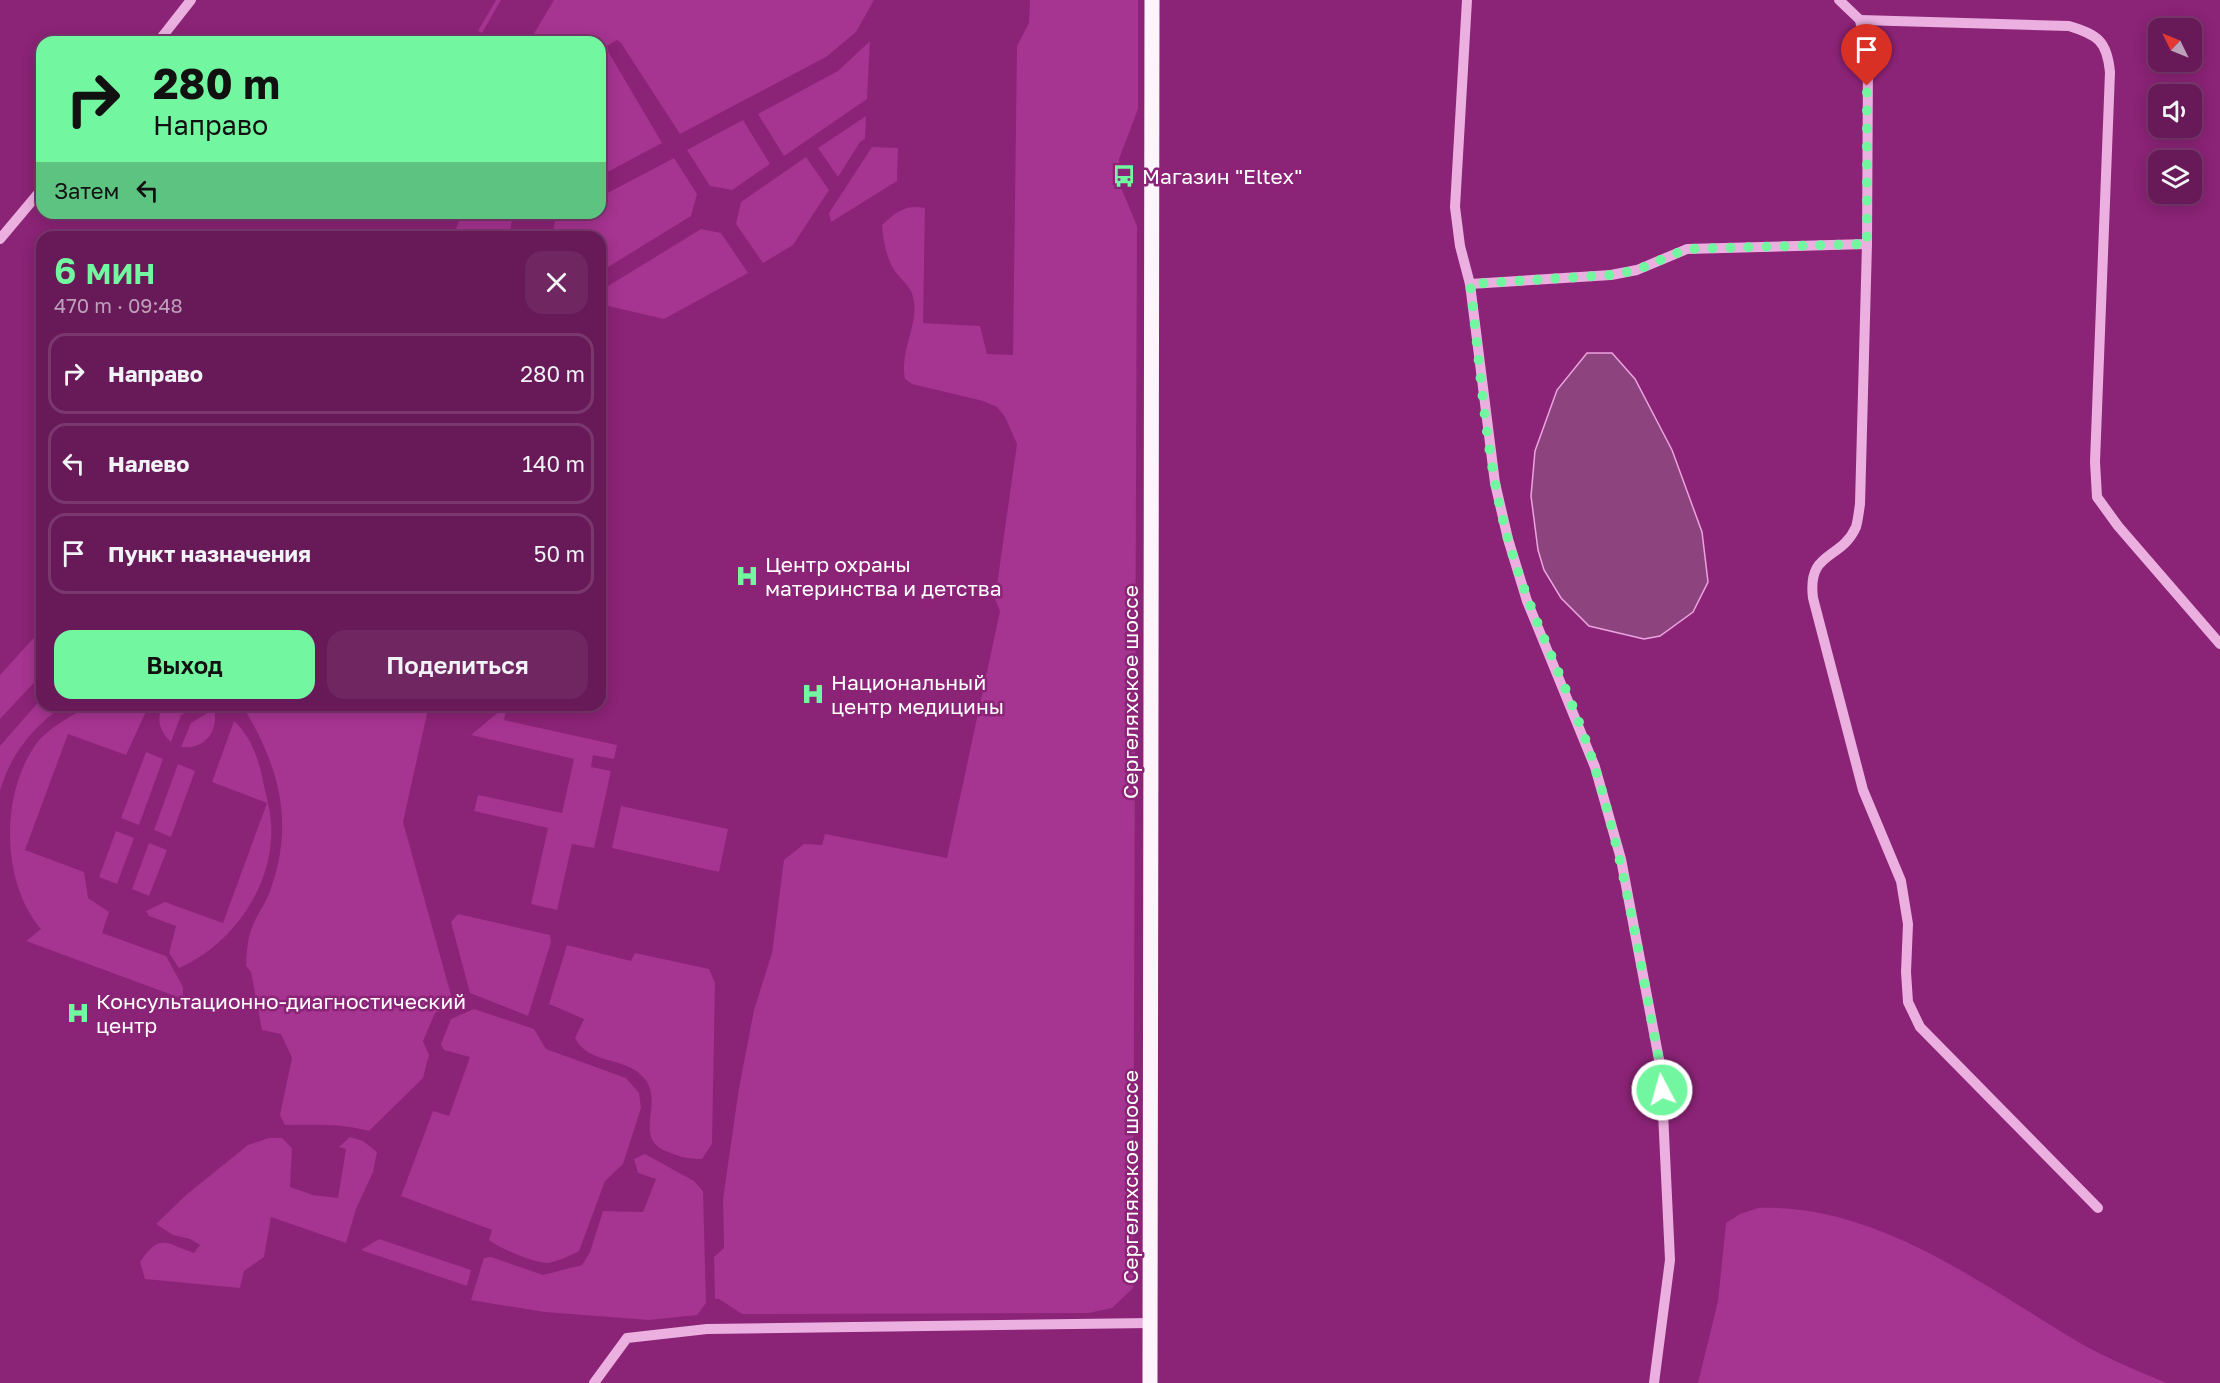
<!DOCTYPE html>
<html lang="ru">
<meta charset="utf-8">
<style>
body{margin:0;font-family:"Golos Text",sans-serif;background:#702761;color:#f1f3f6;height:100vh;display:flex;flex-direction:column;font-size:22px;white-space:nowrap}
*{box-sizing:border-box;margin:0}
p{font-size:20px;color:#bda1ba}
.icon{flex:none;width:33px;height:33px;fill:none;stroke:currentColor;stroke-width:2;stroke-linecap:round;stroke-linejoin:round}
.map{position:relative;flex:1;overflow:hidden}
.panel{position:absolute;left:36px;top:231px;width:570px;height:480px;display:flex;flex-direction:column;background:#681a58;border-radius:18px;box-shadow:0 3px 15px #0003,0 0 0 2px #7b386e}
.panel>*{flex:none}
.banner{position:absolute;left:36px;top:36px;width:570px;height:183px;border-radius:18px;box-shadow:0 3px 15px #0003,0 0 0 2px #7b386e;background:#73f6a0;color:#111;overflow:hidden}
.needle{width:39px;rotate:313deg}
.buttons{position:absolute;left:2148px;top:18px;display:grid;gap:12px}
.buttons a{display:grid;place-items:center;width:54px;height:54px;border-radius:12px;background:#681a58;box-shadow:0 3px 15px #0003,0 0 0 2px #7b386e;font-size:30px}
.pin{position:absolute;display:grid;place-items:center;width:51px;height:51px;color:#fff;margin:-62px -26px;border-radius:50% 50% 50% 0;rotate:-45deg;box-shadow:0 0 6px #0007}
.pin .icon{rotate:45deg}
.me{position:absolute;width:66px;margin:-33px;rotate:354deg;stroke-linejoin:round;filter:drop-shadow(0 0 4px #0008)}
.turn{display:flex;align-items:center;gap:21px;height:126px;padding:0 18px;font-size:27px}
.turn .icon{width:78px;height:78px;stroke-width:2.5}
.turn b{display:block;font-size:42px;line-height:51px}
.then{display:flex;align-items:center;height:57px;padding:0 18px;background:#0003;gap:12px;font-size:22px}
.round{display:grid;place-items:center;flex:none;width:63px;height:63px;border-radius:18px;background:#702761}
.head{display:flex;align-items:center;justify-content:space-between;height:102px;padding:0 18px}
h1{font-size:36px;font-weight:600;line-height:45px;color:#73f6a0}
.primary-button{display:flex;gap:12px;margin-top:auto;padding:12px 18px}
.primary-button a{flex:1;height:69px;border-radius:18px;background:#73f6a0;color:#111;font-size:24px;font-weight:600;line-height:69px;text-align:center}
.primary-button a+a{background:#702761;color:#f1f3f6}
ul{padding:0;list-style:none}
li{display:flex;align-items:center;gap:18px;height:81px;margin:0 12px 9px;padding:0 6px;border:3px solid #7b386e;border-radius:18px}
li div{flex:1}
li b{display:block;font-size:22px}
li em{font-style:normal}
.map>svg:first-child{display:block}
.green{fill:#a63491}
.water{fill:#8d437e;stroke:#eca4df;stroke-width:1.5}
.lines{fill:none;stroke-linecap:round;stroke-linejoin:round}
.minor{stroke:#ebb0e0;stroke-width:10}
.major{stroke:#fef4fc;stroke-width:15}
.route{stroke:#73f6a0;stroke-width:10;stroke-dasharray:0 18}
.labels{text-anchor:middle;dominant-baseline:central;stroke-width:5;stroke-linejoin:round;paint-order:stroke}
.poi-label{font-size:21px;fill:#fff;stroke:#8b2376;text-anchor:start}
.street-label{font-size:21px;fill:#fff;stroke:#8b2376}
</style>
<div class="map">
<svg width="2220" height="1383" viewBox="0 0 2220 1383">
<rect width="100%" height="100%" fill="#8b2376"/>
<g class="green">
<path d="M496 0H501L482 33 478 31Z"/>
<path d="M554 0H874L856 32 826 57 680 134 621 43 617 40 607 46 609 53 662 143 600 176V42H529Z"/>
<path d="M1030 0H1138V109L1119 159 1120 185 1137 226 1133 1288 1112 1308 1089 1313 742 1314 719 1299H715L714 1257 724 1248 723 1199 739 1088 754 1010 772 953 784 860 804 844 822 845 825 834 947 858 1000 611 995 599 1017 444 1005 417 997 407 983 401 912 384 905 379C899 350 920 324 913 297 911 286 900 279 894 270 886 257 883 239 882 225 896 212 905 204 925 208L923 323 980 326 987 354 1013 355 1017 46 1029 23Z"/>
<path d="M870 41 867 99 784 156 758 114 838 71Z"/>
<path d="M866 116 865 139 860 142 838 177 818 148Z"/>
<path d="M743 120 770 164 732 190 710 186 687 150Z"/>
<path d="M872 147 898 148 897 181 831 222 829 213Z"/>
<path d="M806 157 829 190 793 245 763 263 736 224 741 202Z"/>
<path d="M674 158 697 194 691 216 600 272V237H552L555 221 569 213H600V197Z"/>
<path d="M462 213H513L509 237H453Z"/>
<path d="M701 229 721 233 748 273 664 319 600 304V291Z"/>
<path d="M42 629V674L0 719V675Z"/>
<path d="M42 698V705H63C32 729 11 753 0 791V746Z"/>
<path d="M93 705H149L126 755 68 734 25 850 84 872 88 898 109 912 102 933 166 956 183 987V999L26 941 41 929C0 881 0 790 39 740 55 724 73 714 93 705Z"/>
<path d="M164 705H200L181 715 171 742C160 732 155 718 164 705Z"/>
<path d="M242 705H429L403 822 451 995 447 1008 435 1013 423 1041 429 1055 423 1078 369 1131C339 1123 314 1125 285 1125L280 1115 292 1058 281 1034 262 1030 251 972 246 966C247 952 247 938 253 925 258 912 267 902 271 888 295 820 278 764 242 705Z"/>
<path d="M507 705 504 720 617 745 614 759 593 755 591 767 611 771 594 848 572 844 557 910 531 904 548 828 474 811 478 795 562 813 574 759 471 735Z"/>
<path d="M214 709C219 732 204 750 181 747L191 723Z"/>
<path d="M234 721C252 737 260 763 264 786 267 798 270 810 271 822 276 883 233 945 179 968L169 953 176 926 149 916 146 911 165 902 223 923 267 803 212 782Z"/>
<path d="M146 752 163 759 139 825 121 818Z"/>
<path d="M178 764 195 771 171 837 154 830Z"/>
<path d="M621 806 728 829 719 872 612 848Z"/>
<path d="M116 831 134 838 117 884 99 877Z"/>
<path d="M149 843 167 850 149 896 132 889Z"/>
<path d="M458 914 550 935 551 942 528 1016 470 993 451 922Z"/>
<path d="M567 945 631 961 635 953 709 969 715 983 712 1144 702 1159C688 1159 679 1157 666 1151 632 1137 665 1102 644 1078 626 1056 588 1065 575 1038L584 1019 549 1004Z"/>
<path d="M474 1009 534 1029 546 1049 626 1078 639 1093 641 1108 623 1164 605 1181 579 1251C570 1256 556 1262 547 1263 535 1263 498 1248 489 1240L492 1230 401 1196 433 1111 449 1116 470 1057 444 1050 441 1044 451 1019Z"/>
<path d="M350 1137 363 1141 377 1152 373 1172 356 1209 346 1243 271 1217 264 1257 244 1271 240 1288 145 1279 140 1262C160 1233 165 1243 194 1253L200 1245 190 1239 173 1235 156 1224 186 1195 248 1145 269 1138H282L292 1148 290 1187 313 1195 338 1198 346 1149 339 1147Z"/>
<path d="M645 1154 694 1181 703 1191 706 1303 697 1315 649 1320 544 1312 471 1300 484 1258 491 1257 543 1275 582 1265 590 1252 603 1211 643 1212 656 1179 638 1173 634 1159Z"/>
<path d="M1758 1208C1878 1204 1982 1285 2080 1343 2108 1359 2138 1371 2167 1383H1698L1718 1301 1726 1223 1740 1214Z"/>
<path d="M379 1239 471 1270 467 1286 361 1250Z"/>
</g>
<path class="water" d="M1587 353H1612L1635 379 1672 450 1702 532 1708 582 1693 612 1660 636 1644 639 1589 626 1561 598 1544 570 1538 550 1531 496 1535 451 1557 390Z"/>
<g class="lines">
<g class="minor">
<path d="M1467 0 1455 207 1460 246 1470 284 1495 483 1508 539 1527 601 1595 767 1621 859 1661 1070 1670 1260 1654 1383"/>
<path d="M1839 0 1860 20 1868 63 1867 244 1860 504C1859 511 1858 520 1856 527 1841 561 1807 550 1813 598L1863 790 1901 881 1908 924 1906 972 1908 1002 1920 1027 2098 1208"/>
<path d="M1860 20 2069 26C2098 35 2107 41 2110 72L2095 462 2097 497 2118 526 2220 644"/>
<path d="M158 42 191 0"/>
<path d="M0 239 42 189"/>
<path d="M1470 284 1611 275 1637 270 1687 249 1867 244"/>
<path d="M594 1383 627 1338 707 1329 1151 1323"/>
</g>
<path class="major" d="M1150 1383 1152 0"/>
</g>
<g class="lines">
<path class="route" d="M1662 1090 1661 1070C1641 969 1626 867 1595 768 1571 690 1530 619 1508 539 1485 457 1481 368 1470 284L1611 275 1637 270 1687 249 1867 244V86"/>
</g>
<defs>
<g id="bus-bare" transform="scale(1.8)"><path d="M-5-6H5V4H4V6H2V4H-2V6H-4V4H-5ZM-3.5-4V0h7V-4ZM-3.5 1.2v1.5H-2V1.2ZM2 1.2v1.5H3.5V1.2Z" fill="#73f6a0" stroke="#8b2376" stroke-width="2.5" paint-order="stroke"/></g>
<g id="hospital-bare" transform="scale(1.8)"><path d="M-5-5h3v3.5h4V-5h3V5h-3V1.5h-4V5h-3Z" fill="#73f6a0" stroke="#8b2376" stroke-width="2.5" paint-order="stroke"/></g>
</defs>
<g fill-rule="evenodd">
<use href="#bus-bare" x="1124" y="176"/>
<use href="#hospital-bare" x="747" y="576"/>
<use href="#hospital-bare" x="813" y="694"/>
<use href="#hospital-bare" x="78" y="1013"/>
</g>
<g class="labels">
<g class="poi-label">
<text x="1142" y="176">Магазин "Eltex"</text>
<text x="765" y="564">Центр охраны<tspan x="765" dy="24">материнства и детства</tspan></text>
<text x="831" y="682">Национальный<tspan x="831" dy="24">центр медицины</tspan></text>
<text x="96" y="1001">Консультационно-диагностический<tspan x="96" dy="24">центр</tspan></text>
</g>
<g class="street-label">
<text transform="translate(1130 692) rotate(-90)">Сергеляхское шоссе</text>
<text transform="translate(1130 1177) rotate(-90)">Сергеляхское шоссе</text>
</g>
</g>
</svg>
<div class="buttons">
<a><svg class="needle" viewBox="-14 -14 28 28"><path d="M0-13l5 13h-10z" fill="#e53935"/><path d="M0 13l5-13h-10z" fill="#bda1ba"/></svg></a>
<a><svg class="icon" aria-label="sound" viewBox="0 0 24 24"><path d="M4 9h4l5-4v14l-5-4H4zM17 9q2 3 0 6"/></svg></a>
<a><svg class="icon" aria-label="layers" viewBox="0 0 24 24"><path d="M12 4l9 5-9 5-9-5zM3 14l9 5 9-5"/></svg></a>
</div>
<div class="pin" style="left:1867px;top:86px;background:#d93025"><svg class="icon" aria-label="arrive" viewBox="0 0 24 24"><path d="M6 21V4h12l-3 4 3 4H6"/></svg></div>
<svg class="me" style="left:1662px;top:1090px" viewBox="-20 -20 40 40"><circle r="17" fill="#73f6a0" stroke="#fff" stroke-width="3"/><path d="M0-11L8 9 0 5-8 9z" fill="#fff"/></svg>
<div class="banner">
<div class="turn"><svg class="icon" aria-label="right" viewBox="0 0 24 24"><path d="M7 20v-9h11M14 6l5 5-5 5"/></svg><div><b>280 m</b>Направо</div></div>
<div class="then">Затем<svg class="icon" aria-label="left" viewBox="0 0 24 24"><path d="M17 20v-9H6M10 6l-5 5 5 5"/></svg></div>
</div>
<section class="panel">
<div class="head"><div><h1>6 мин</h1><p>470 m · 09:48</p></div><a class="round"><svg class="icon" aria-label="close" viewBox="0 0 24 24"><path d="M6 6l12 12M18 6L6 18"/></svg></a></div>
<ul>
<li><svg class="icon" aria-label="right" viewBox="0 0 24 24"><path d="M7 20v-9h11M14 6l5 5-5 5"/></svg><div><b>Направо</b></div><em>280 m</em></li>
<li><svg class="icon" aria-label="left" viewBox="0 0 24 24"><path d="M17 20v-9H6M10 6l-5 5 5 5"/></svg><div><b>Налево</b></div><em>140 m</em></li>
<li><svg class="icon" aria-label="arrive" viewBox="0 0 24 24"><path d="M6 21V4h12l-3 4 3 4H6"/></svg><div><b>Пункт назначения</b></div><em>50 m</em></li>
</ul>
<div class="primary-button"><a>Выход</a><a>Поделиться</a></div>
</section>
</div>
